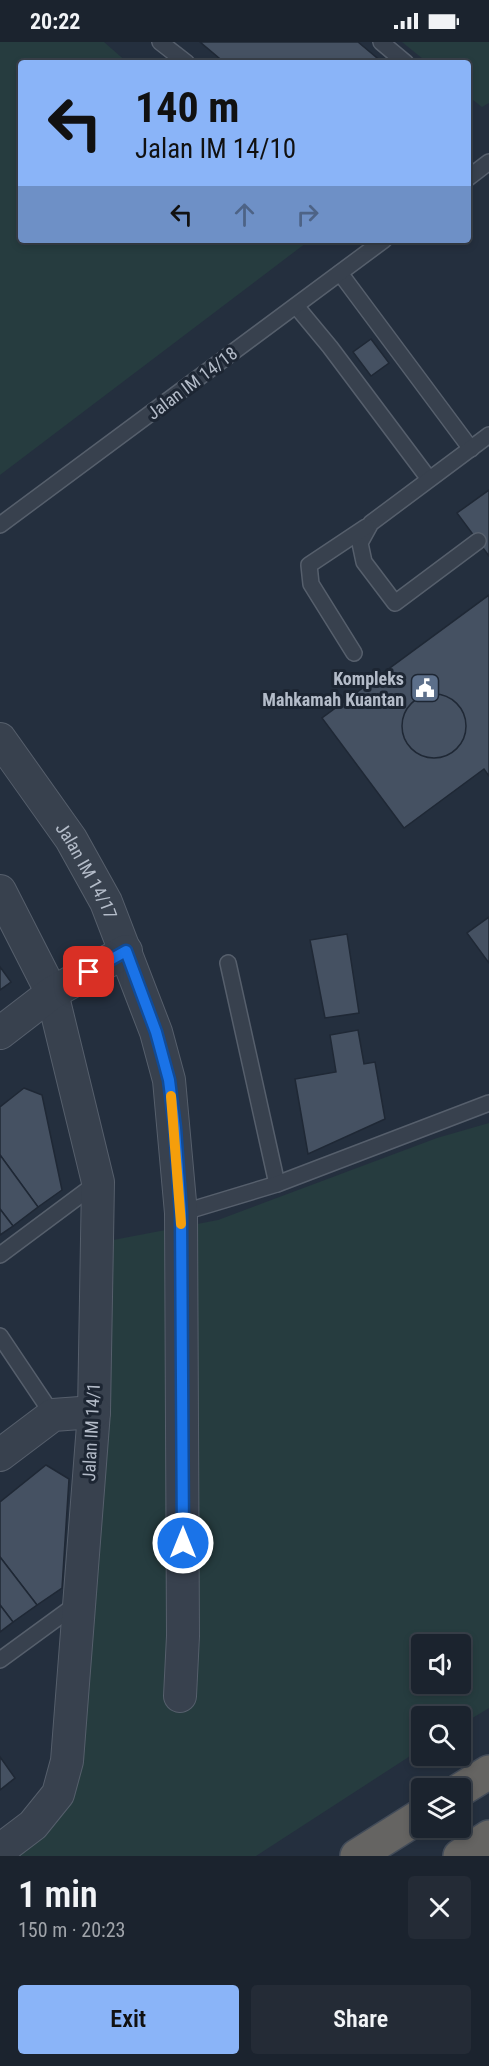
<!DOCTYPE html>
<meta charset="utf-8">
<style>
body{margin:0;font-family:"Roboto Condensed",sans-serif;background:#242b36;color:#f1f3f6;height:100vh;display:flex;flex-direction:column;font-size:22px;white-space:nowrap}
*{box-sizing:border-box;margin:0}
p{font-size:20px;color:#a0a4aa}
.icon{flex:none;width:33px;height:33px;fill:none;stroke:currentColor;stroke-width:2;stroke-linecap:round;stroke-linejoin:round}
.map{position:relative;height:1814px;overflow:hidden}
.drawer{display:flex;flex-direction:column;background:#1b232e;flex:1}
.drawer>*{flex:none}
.banner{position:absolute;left:18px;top:18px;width:453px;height:183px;border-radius:6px;box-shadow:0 3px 9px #0003,0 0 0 2px #39404a;background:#8ab4f8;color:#111;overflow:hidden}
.fabs{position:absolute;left:411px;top:1592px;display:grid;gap:12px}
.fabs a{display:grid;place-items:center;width:60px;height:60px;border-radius:6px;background:#1b232e;box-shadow:0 3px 9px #0003,0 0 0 2px #39404a;font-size:30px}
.pin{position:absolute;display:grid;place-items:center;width:51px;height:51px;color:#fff;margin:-26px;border-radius:12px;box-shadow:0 3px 9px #0006}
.me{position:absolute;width:66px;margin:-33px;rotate:0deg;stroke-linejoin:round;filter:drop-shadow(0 0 4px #0008)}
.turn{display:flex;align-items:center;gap:21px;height:126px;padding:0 18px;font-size:27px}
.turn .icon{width:78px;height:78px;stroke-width:2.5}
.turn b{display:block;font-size:42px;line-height:51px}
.lanes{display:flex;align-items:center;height:57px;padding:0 18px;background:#0003;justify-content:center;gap:30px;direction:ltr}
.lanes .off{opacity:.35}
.round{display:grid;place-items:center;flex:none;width:63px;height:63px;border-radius:6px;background:#242b36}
.headline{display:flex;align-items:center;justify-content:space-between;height:102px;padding:0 18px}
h1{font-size:36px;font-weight:600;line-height:45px}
.action{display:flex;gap:12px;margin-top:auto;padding:12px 18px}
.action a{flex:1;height:69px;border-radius:6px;background:#8ab4f8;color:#111;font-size:24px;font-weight:600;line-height:69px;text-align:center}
.action a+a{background:#242b36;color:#f1f3f6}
.status{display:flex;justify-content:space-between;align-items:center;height:42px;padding:0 30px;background:#1b232e;direction:ltr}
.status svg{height:16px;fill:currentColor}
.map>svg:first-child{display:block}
.green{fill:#263c3f;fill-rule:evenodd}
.building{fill:#455162;stroke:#1f2835;stroke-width:1.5}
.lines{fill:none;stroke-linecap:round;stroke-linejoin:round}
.service-casing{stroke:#565f6c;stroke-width:18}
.minor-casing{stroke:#565f6c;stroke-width:34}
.trunk-casing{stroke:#434c59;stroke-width:36}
.service{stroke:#38414e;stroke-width:15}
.minor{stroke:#38414e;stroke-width:32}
.trunk{stroke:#656462;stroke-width:33}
.route-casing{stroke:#114b97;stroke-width:15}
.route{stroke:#1a73e8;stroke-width:10}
.slow{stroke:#f59e0b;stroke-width:10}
.labels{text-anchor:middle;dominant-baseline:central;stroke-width:6;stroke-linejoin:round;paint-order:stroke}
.street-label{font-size:18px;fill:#b4bcc9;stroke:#1d2633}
.poi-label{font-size:18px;font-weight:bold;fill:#b4bcc9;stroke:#1d2633;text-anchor:end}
</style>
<div class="status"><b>20:22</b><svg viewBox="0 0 49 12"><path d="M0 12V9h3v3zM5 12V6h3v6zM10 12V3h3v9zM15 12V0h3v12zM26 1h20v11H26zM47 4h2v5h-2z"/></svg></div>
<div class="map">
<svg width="489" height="1814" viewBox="0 0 489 1814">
<rect width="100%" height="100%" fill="#242f3e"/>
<g class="green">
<path d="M0 0H104L128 21H21V198H310L0 433Z"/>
<path d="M402 0H489V61L482 65 468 54V21H428Z"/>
<path d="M489 1081V1666L461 1683 460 1674H422L421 1707 256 1814H14L47 1791 70 1762 109 1373 113 1198 218 1178 437 1096ZM422 1602H460V1641H422Z"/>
</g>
<g class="building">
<path d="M200 0H358L383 21H225Z"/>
<path d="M371 297 389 321 371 334 353 310Z"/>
<path d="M489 448V514L457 471Z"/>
<path d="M489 553V734L484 727 404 786 322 676Z"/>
<circle cx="434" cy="684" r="32"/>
<path d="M489 875V921L467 891Z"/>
<path d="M347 892 359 971 325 976 310 898Z"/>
<path d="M0 925 11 940 0 948Z"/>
<path d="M358 988 364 1022 375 1020 385 1077 308 1112 295 1037 336 1030 330 993Z"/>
<path d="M24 1046 42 1053 62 1148 38 1165 0 1113V1065Z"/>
<path d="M0 1113 38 1165 13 1184 0 1167Z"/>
<path d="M0 1167 13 1184 0 1193Z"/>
<path d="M46 1423 69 1437 62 1546 37 1563 0 1515V1460Z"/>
<path d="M0 1515 37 1563 13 1580 0 1563Z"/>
<path d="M0 1563 13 1580 0 1590Z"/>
<path d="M0 1715 15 1736 0 1748Z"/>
</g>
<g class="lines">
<g class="service-casing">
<g id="service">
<path d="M160 0 187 21"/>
<path d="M381 0 406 21"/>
<path d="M468 136 489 120"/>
<path d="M340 231 471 407"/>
<path d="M296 264 330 305 429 437"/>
<path d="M0 483 384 198"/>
<path d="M478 499 395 561 364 520 360 501 371 481 489 393"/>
<path d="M354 611 311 542 309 523 366 485"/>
<path d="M228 921 277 1142"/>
<path d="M181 1171 277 1142 489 1061"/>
<path d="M0 1213 98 1140"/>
<path d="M0 1294 53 1373"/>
<path d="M0 1618 78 1561"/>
</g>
</g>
<g class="minor-casing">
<g id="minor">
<path id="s1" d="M0 697 71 797 106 860 156 990 169 1038 181 1171 183 1594 180 1654"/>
<path d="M0 849 52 951 98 1140 94 1370 67 1719 58 1752 33 1783 0 1808"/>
<path d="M0 991 52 951 126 909"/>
<path d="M0 1413 53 1373 94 1370"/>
</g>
</g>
<g class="trunk-casing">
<g id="trunk">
<path d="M460 1748 489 1730"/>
<path d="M357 1814 422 1773"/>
<path d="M460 1814 489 1795"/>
</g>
</g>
<use href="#service" class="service"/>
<use href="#minor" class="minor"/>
<use href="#trunk" class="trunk"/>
</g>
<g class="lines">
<g class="route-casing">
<path id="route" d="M89 930 126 909 156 990 169 1038 175 1086 181 1171 183 1501"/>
</g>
<use href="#route" class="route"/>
<path class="slow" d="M171 1054 181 1182"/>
</g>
<defs>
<g id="civic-square" transform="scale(1.5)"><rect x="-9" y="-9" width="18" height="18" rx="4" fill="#5c6f8a" stroke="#1d2633"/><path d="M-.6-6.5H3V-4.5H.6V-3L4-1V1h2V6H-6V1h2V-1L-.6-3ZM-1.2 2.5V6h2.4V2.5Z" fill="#fff"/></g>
</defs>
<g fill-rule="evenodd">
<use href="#civic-square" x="425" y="646"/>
</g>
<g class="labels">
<g class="street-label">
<text transform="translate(192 341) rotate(-37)">Jalan IM 14/18</text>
<text stroke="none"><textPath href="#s1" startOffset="158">Jalan IM 14/17</textPath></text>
<text transform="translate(91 1390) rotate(-87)">Jalan IM 14/1</text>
</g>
<g class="poi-label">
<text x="404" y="636">Kompleks<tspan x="404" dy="21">Mahkamah Kuantan</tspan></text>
</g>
</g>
</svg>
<div class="fabs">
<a><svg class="icon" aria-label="sound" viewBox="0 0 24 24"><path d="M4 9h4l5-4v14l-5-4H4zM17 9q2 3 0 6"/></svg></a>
<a><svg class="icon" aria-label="search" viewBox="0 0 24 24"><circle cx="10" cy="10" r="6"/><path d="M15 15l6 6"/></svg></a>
<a><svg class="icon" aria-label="layers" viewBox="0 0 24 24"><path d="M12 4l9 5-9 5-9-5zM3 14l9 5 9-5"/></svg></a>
</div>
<div class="pin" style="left:89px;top:930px;background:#d93025"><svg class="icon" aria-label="arrive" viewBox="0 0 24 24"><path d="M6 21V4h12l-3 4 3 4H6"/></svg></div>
<svg class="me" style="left:183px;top:1501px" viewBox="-20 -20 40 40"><circle r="17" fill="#1a73e8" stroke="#fff" stroke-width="3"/><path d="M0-11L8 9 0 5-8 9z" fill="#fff"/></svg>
<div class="banner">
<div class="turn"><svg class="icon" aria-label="left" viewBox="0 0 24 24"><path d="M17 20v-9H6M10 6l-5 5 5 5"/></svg><div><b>140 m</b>Jalan IM 14/10</div></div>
<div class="lanes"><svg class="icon" aria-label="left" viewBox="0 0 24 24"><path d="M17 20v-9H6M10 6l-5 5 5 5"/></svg><svg class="icon off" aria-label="ahead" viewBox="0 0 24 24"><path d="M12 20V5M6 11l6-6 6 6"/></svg><svg class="icon off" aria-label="right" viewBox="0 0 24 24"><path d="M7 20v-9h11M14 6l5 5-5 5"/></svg></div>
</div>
</div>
<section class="drawer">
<div class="headline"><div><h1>1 min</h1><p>150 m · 20:23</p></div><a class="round"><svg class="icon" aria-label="close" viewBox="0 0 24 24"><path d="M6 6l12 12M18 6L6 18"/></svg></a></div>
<div class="action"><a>Exit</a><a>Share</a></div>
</section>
